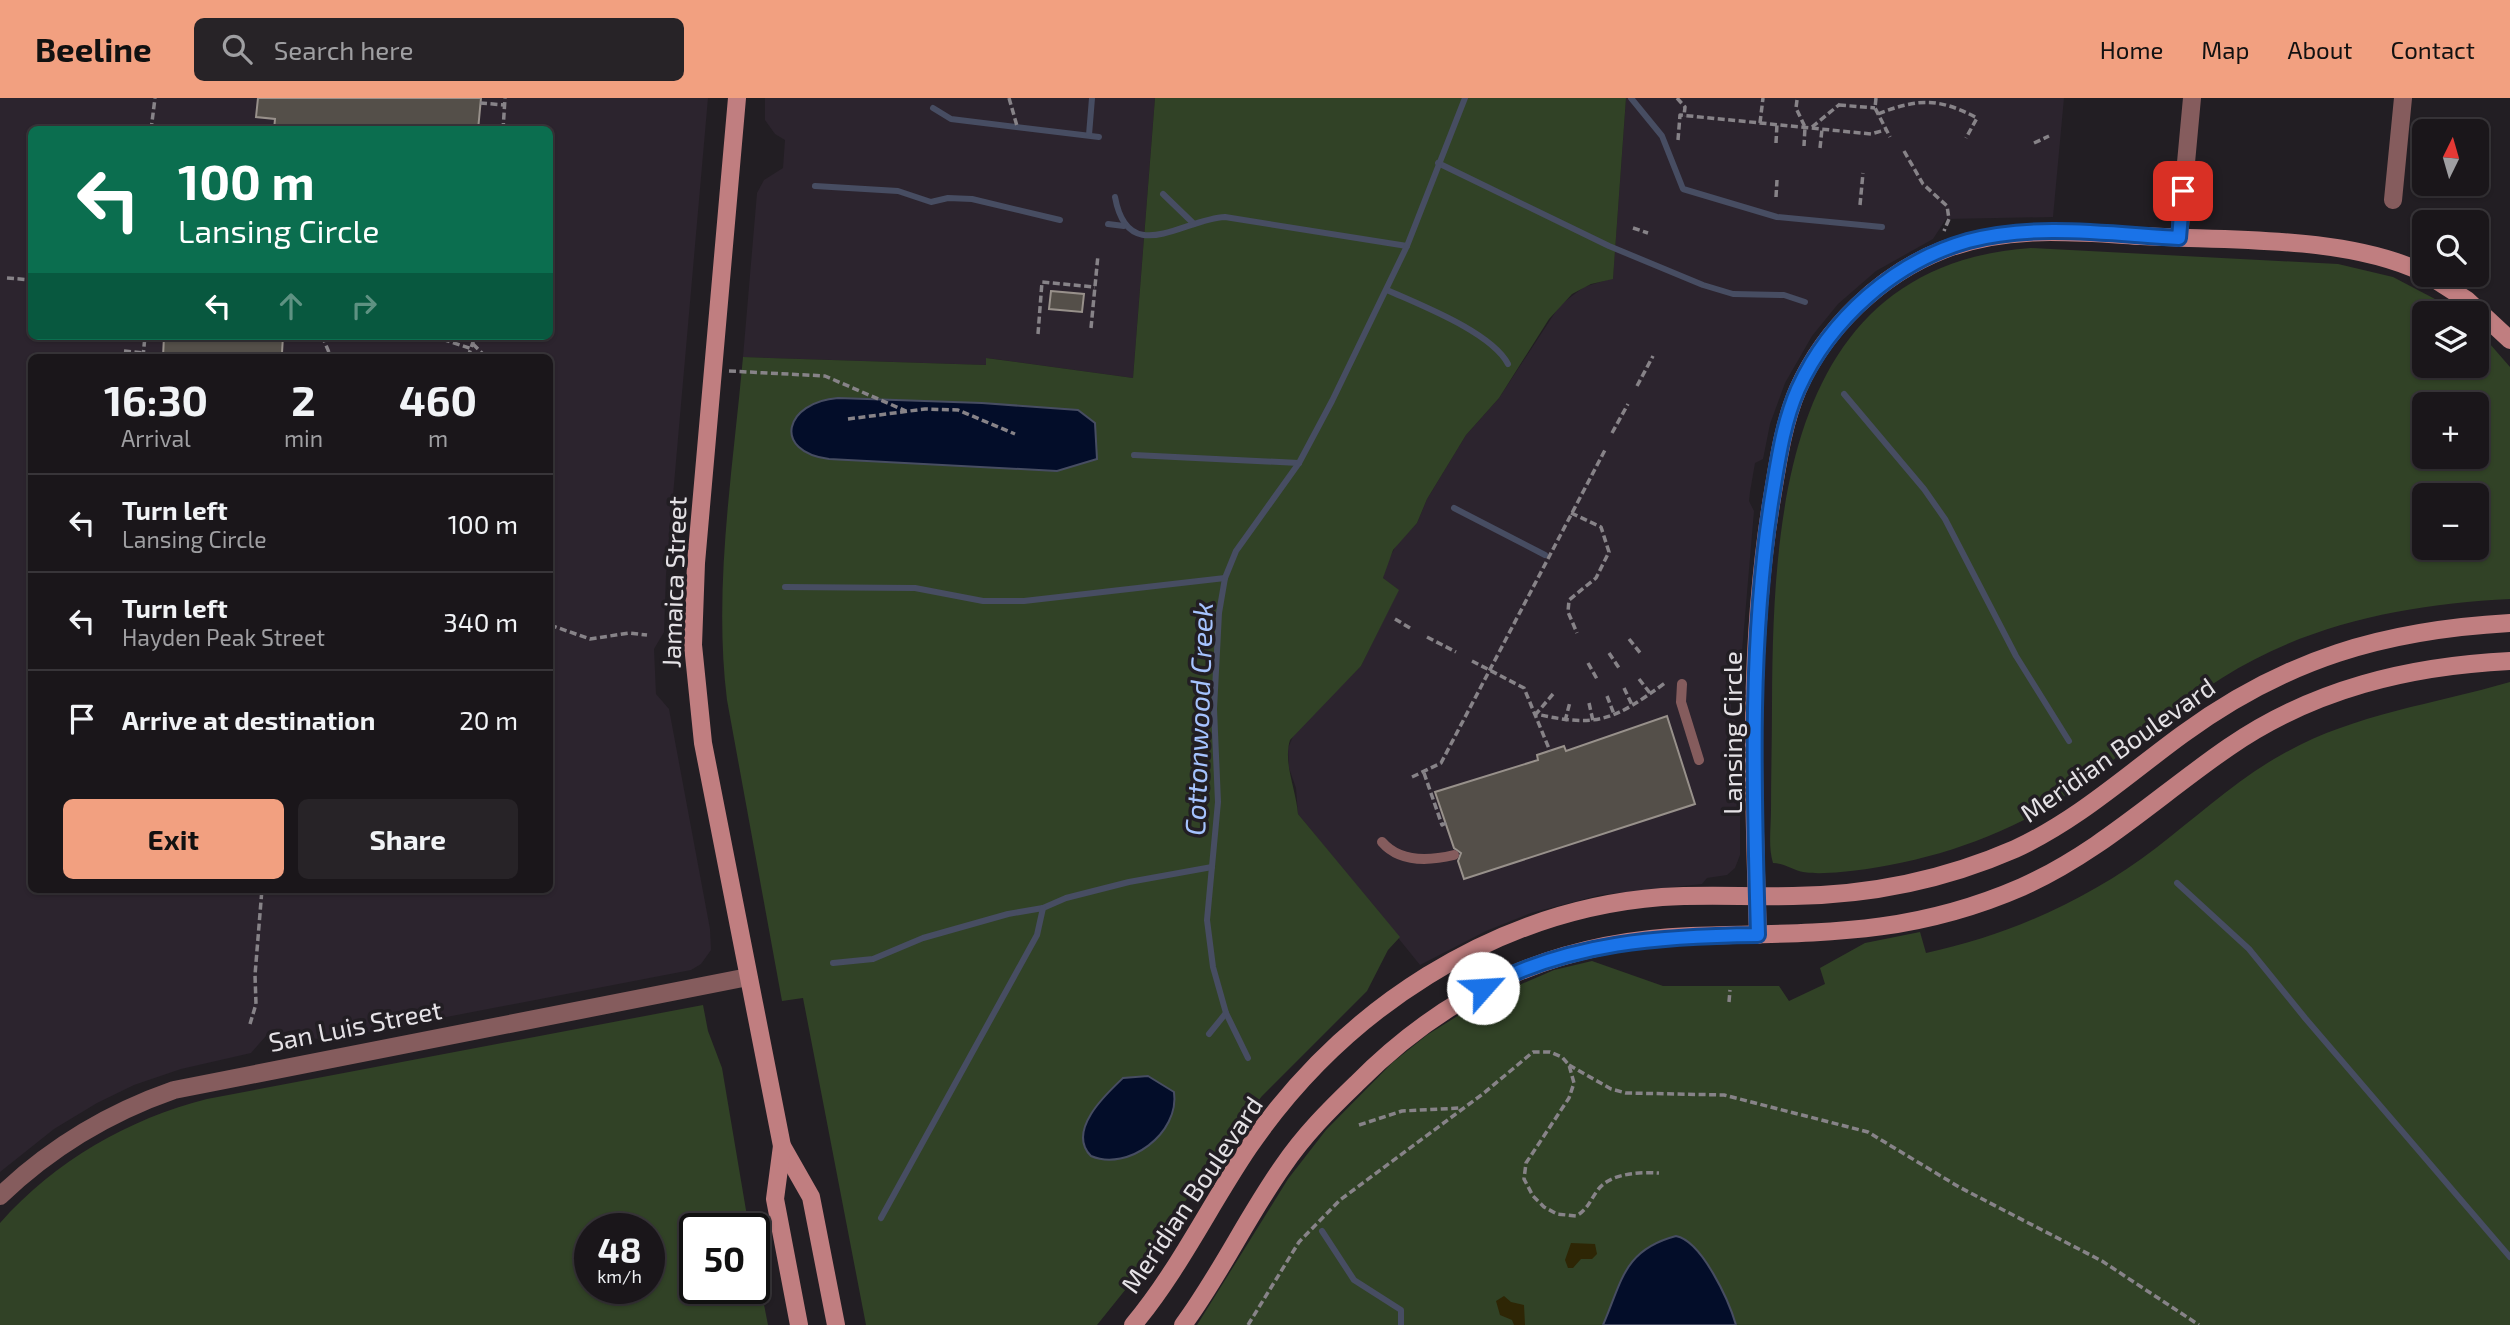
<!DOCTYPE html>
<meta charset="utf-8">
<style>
body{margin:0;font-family:"Exo 2",sans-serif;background:#272327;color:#f1f3f6;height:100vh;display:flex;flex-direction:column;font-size:26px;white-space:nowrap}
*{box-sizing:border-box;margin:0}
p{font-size:23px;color:#9f9fa2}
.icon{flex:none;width:38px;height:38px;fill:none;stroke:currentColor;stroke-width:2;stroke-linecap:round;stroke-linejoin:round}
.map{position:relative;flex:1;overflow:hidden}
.sheet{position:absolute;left:28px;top:256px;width:525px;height:539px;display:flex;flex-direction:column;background:#1a161a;border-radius:10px;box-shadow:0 2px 5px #0004,0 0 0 2px #383539}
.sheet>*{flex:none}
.top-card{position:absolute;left:28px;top:28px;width:525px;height:214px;border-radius:10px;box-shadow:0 2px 5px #0004,0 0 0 2px #383539;background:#0b6e4f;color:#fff;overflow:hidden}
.needle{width:46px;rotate:5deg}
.buttons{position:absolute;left:2412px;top:21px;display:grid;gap:14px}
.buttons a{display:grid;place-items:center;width:77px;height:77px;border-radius:10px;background:#1a161a;box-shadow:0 2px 5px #0004,0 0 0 2px #383539;font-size:35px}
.speed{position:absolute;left:574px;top:1115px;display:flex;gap:14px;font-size:35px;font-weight:700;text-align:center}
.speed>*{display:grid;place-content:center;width:91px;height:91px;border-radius:50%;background:#1a161a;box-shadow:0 2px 5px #0004,0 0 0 2px #383539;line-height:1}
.speed small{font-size:18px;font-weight:400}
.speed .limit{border:4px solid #111;border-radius:10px;background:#fff;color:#111}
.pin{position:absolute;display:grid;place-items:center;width:60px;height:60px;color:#fff;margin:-30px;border-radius:14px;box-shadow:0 4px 10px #0006}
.me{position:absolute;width:77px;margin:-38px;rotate:64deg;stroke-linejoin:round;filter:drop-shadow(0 0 5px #0008)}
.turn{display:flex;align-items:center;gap:24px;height:147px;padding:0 35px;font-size:32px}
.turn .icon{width:91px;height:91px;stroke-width:2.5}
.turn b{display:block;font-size:49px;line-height:60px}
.lanes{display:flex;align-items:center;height:66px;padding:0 35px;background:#0003;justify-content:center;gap:35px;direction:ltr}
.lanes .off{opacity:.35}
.eta{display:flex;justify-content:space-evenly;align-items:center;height:119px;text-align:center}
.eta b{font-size:42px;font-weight:700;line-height:49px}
.action{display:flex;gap:14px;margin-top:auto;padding:14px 35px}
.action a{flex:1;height:80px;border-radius:10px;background:#f2a080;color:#111;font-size:28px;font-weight:700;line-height:80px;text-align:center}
.action a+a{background:#272327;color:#f1f3f6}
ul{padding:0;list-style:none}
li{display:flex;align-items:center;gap:21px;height:98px;padding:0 35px;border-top:2px solid #383539}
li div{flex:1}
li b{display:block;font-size:26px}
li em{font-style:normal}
header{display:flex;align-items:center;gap:42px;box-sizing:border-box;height:98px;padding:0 35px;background:#f2a080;color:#111}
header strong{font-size:33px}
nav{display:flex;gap:38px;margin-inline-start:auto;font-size:24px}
.search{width:490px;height:63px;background:#272327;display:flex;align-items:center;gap:18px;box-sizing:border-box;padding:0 24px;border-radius:10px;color:#9f9fa2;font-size:26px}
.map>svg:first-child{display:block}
.built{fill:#2c242e;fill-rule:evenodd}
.green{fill:#314226;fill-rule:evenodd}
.sand{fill:#2e2605}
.water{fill:#030d29;stroke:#474d62;stroke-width:2}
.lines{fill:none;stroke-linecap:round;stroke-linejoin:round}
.stream{stroke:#474d62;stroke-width:6}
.building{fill:#544f49;stroke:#98918b;stroke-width:2}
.path{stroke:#878388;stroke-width:3.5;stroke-dasharray:7 3.5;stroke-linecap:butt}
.lane{stroke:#855c5d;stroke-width:10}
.street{stroke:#855c5d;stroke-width:18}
.secondary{stroke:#c07e80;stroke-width:18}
.route-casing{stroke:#114b97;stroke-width:18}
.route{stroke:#1a73e8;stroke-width:12}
.labels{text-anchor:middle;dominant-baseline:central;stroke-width:7;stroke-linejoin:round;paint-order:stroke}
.street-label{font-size:26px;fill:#e5e2e6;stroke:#221e23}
.water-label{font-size:28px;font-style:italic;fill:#a5c3fe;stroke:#221e23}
</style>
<header>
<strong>Beeline</strong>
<div class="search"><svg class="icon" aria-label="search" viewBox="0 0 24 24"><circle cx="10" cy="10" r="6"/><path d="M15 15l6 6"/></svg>Search here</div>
<nav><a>Home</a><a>Map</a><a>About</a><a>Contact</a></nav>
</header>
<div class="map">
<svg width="2510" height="1227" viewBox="0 0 2510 1227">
<rect width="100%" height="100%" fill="#221e23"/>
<g class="built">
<path d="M0 0H708L666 477 664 534 654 551 656 596 669 611 710 831 711 852 701 866 691 872 327 942 311 940 299 931 266 938 251 955 181 971 134 987 97 1005 54 1031 0 1074ZM32 32H550V238H32ZM32 259H550V791H32Z"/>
<path d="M765 0H1155L1133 280 987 260 986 267 743 259 757 95 764 82 783 70 785 42 775 36 765 22Z"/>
<path d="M1626 0H2064L2053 119 1946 121 1933 141 1876 173 1838 206 1812 238 1785 285 1770 326 1763 361 1755 365 1750 394 1749 403 1754 413 1740 577 1731 581V615L1740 631V757L1735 770 1727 777 1707 780 1702 786 1600 797 1531 815 1486 833 1420 867 1298 716 1296 690 1289 670 1288 650 1295 634 1361 568 1398 492 1383 480 1387 464 1397 446 1417 425 1427 401 1466 337 1499 300 1560 207 1584 189 1613 180Z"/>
</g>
<g class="green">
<path d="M1155 0H1626L1613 181 1591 186 1572 196 1549 221 1499 300 1466 337 1427 401 1417 425 1393 452 1383 480 1399 492 1361 568 1290 642C1283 665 1296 691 1298 716L1400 839 1388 852 1367 893 1262 998 1210 1064 1146 1166 1097 1227H866L803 900 782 903 727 602C713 489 733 372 743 259L986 267V260L1133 280Z"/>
<path d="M2031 150 2338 166 2393 179 2454 211 2459 215H2424V268H2476V230L2510 269V501C2410 506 2308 525 2222 580 2166 615 2119 661 2065 698 2001 741 1917 767 1841 774 1829 775 1815 776 1803 774 1793 772 1784 765 1773 765 1768 749 1771 729 1771 712 1771 677 1772 641 1772 606 1773 415 1786 167 2031 150ZM2476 306V359H2424V306ZM2476 397V450H2424V397Z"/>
<path d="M2510 584V1227H1197L1288 1081 1326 1032 1392 965 1427 937 1480 904 1554 872 1592 863 1663 888H1779L1789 903 1825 886 1820 870 1865 845 1920 834 1926 855C2009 837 2088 802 2156 750 2195 720 2232 686 2274 661 2349 616 2428 608 2510 584Z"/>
<path d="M703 907 708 933 722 970 749 1130H695V1190H754V1156L768 1227H0V1125C55 1063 128 1021 207 1001ZM590 1130H649V1190H590Z"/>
</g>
<g class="sand">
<path d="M1571 1145 1595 1146 1597 1156 1592 1161H1581L1573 1170H1568L1565 1162Z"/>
<path d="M1504 1198 1511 1204 1524 1207 1525 1227H1514L1512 1222 1500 1217 1496 1203Z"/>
</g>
<g class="water">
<path d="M838 300 982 305 1078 312 1095 325 1097 361 1057 373 829 361C771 353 785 304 838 300Z"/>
<path d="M1148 978 1174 994C1180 1035 1128 1074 1091 1058 1066 1033 1106 996 1123 980Z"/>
<path d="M1676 1138C1702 1143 1729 1203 1736 1227H1603C1622 1184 1623 1152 1676 1138Z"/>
</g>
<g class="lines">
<g class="stream">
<path d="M1631 0 1662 38 1683 91 1777 119 1882 129"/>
<path d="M933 10 951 21 1099 39"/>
<path d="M1089 37 1092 0"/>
<path d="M1438 65 1609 148 1703 187 1733 196 1784 197 1805 204"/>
<path d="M815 88 898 93 931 104 948 100 972 101 1060 122"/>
<path d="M1163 96 1194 126"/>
<path d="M1115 99C1128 170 1183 121 1225 119L1407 148"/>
<path d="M1108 126 1124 128"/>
<path d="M1387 192C1420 207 1491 234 1508 266"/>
<path d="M1844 296 1924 391 1945 421 2016 558 2069 643"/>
<path d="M1134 357 1299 365"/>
<path d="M1454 410 1545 457"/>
<path d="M785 489 915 490 983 503H1024L1225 480"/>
<path d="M2177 785 2249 851 2305 920 2510 1159"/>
<path d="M833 865 873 861 923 840 1008 816 1043 810 1066 800 1129 784 1212 769"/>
<path d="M1209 936 1226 915"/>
<path d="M1248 960 1226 915 1213 869 1207 822 1218 704 1214 611 1219 515 1225 480 1236 453 1299 365 1332 303 1407 148 1465 0"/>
<path d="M881 1120 1037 837 1043 810"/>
<path d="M1322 1133 1354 1182 1401 1212V1227"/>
</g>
</g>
<g class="building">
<path d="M258 0H481L478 32H274L275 21 256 19Z"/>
<path d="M1051 193 1084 196 1082 214 1049 211Z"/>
<path d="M164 238H283L282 255H277L276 259H163Z"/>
<path d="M1667 618 1695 706 1464 781 1458 763 1461 755 1454 750 1435 694 1538 662 1537 657 1564 648 1566 653Z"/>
</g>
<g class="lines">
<g class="path">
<path d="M1009 0 1017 28"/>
<path d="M1677 0 1685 9 1684 18"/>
<path d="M1876 0 1875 10 1890 39"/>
<path d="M1797 2 1796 10 1805 29 1804 48"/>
<path d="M480 5 505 7"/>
<path d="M1839 7 1875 10"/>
<path d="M1878 16C1918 0 1940 0 1977 20L1966 40"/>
<path d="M1760 25 1763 0"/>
<path d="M1812 29 1840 6"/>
<path d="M151 32 155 0"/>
<path d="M503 32 505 0"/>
<path d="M1678 42 1680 17 1871 36 1885 32"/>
<path d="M1776 45 1777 26"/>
<path d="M2034 45 2049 38"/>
<path d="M1820 50 1822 31"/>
<path d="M1904 53 1923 86 1947 108 1949 121 1944 133"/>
<path d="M1776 99 1777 82"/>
<path d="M1860 107 1863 75"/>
<path d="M1633 130 1648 135"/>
<path d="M7 180 32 182"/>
<path d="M1091 230 1098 157"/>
<path d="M1038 236 1042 184 1095 189"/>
<path d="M322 238 331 259"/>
<path d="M433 238 472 251"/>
<path d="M473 246 486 259"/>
<path d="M124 253 143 255"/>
<path d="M143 259 145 238"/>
<path d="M468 259 475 238"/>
<path d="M729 273 825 278 906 313"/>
<path d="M1637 288 1653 258"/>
<path d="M848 321 925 311 958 312 1015 336"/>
<path d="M1612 335 1628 306"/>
<path d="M1571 415 1601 429 1609 454 1596 480 1569 502 1568 514 1577 535"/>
<path d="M1395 521 1410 530"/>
<path d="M550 527 590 541 629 535 647 537"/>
<path d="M1427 539 1456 554"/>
<path d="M1629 541 1641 556"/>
<path d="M1609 555 1619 570"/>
<path d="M1472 563 1524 590 1550 653"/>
<path d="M1588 565 1597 581"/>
<path d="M1639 581 1650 595"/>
<path d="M1624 590 1632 607"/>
<path d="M1553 596 1536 616C1598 630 1614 622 1665 585"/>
<path d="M1607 598 1614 616"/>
<path d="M1589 605 1593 623"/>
<path d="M1565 623 1570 604"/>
<path d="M1424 675 1442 727 1446 725"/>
<path d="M1412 679 1441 665 1605 352"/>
<path d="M1729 904 1730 892"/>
<path d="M250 926 256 906 255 877 262 791"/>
<path d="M1569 967 1611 991 1626 995 1724 997 1868 1034 1959 1089 2102 1163 2199 1227"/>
<path d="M1359 1027 1402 1013 1460 1010"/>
<path d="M1248 1227 1299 1144 1340 1102 1484 995 1533 954H1550L1562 959 1569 967 1574 985 1569 1000 1526 1065 1524 1081 1533 1098 1544 1109 1557 1116 1576 1118C1587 1112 1590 1103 1597 1093 1609 1075 1639 1074 1659 1075"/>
</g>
<g class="lane">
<path d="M1682 586 1681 604 1699 662"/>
<path d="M1382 744C1400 765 1429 763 1454 757"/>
</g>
<g class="street">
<path d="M2393 102 2403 0"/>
<path d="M2179 140 2192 0"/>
<path d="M0 1098C50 1050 108 1015 174 992L748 879"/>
</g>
<g class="secondary">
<path d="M737 0 696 465 693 547 703 645 782 1048 811 1099 836 1227"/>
<path d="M2428 177 2467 202 2510 242"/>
<path d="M1758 837C1753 692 1748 543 1772 400 1778 364 1783 326 1798 291 1825 230 1881 176 1943 152 2007 127 2074 134 2141 138 2229 143 2345 137 2424 175"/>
<path d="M782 1048 775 1101 799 1227"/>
<path d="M1133 1227C1179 1172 1209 1108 1249 1049 1343 912 1494 812 1662 799 1705 796 1749 799 1793 798 1870 797 1944 782 2015 751 2078 722 2128 676 2183 636 2286 561 2384 532 2510 525"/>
<path d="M1183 1227C1220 1177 1247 1119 1283 1068 1304 1037 1329 1012 1356 986 1450 891 1557 843 1691 838 1813 834 1905 840 2022 789 2100 754 2159 697 2229 649 2313 591 2409 568 2510 563"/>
</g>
</g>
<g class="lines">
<g class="route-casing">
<path id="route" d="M1483 890C1570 844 1661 838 1758 837 1754 692 1749 543 1772 399 1778 363 1783 325 1798 291 1830 221 1894 164 1968 143 2036 125 2109 136 2179 140L2183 93"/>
</g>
<use href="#route" class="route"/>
</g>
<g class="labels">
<g class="street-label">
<text transform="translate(673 484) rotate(-88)">Jamaica Street</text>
<text transform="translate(1731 635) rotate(-90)">Lansing Circle</text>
<text transform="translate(2117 651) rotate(-35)">Meridian Boulevard</text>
<text transform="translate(355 927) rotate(-11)">San Luis Street</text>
<text transform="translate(1191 1096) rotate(-56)">Meridian Boulevard</text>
</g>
<g class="water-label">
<text transform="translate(1198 621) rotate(-88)">Cottonwood Creek</text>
</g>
</g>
</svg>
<div class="buttons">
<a><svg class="needle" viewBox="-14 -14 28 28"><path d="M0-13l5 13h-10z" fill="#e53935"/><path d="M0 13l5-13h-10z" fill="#9f9fa2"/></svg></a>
<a><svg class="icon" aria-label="search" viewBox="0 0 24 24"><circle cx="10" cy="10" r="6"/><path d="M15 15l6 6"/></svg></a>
<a><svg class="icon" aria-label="layers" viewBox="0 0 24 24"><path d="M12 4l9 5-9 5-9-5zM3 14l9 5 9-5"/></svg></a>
<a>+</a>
<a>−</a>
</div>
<div class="speed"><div>48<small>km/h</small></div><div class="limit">50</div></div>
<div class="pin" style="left:2183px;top:93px;background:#d93025"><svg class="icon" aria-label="arrive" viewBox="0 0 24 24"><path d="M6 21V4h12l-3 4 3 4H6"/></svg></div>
<svg class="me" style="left:1483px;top:890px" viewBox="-20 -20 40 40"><circle r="19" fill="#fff"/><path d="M0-13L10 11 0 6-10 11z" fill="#1a73e8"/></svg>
<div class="top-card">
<div class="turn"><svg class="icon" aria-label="left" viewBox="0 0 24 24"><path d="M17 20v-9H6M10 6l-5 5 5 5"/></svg><div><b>100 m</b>Lansing Circle</div></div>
<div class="lanes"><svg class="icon" aria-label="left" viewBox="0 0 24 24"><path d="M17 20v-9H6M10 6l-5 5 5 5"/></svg><svg class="icon off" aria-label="ahead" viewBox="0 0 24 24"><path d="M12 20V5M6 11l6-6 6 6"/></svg><svg class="icon off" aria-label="right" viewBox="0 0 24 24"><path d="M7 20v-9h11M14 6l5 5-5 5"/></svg></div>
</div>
<section class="sheet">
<div class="eta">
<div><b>16:30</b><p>Arrival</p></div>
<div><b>2</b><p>min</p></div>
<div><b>460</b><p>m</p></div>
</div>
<ul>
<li><svg class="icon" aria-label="left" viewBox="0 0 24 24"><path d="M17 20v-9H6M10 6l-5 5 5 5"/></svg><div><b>Turn left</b><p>Lansing Circle</p></div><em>100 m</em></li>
<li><svg class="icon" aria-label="left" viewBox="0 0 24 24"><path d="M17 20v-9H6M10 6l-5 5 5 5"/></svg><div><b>Turn left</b><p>Hayden Peak Street</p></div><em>340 m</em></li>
<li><svg class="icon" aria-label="arrive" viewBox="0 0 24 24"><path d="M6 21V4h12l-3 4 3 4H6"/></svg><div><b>Arrive at destination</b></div><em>20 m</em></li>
</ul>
<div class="action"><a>Exit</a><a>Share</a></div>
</section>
</div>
